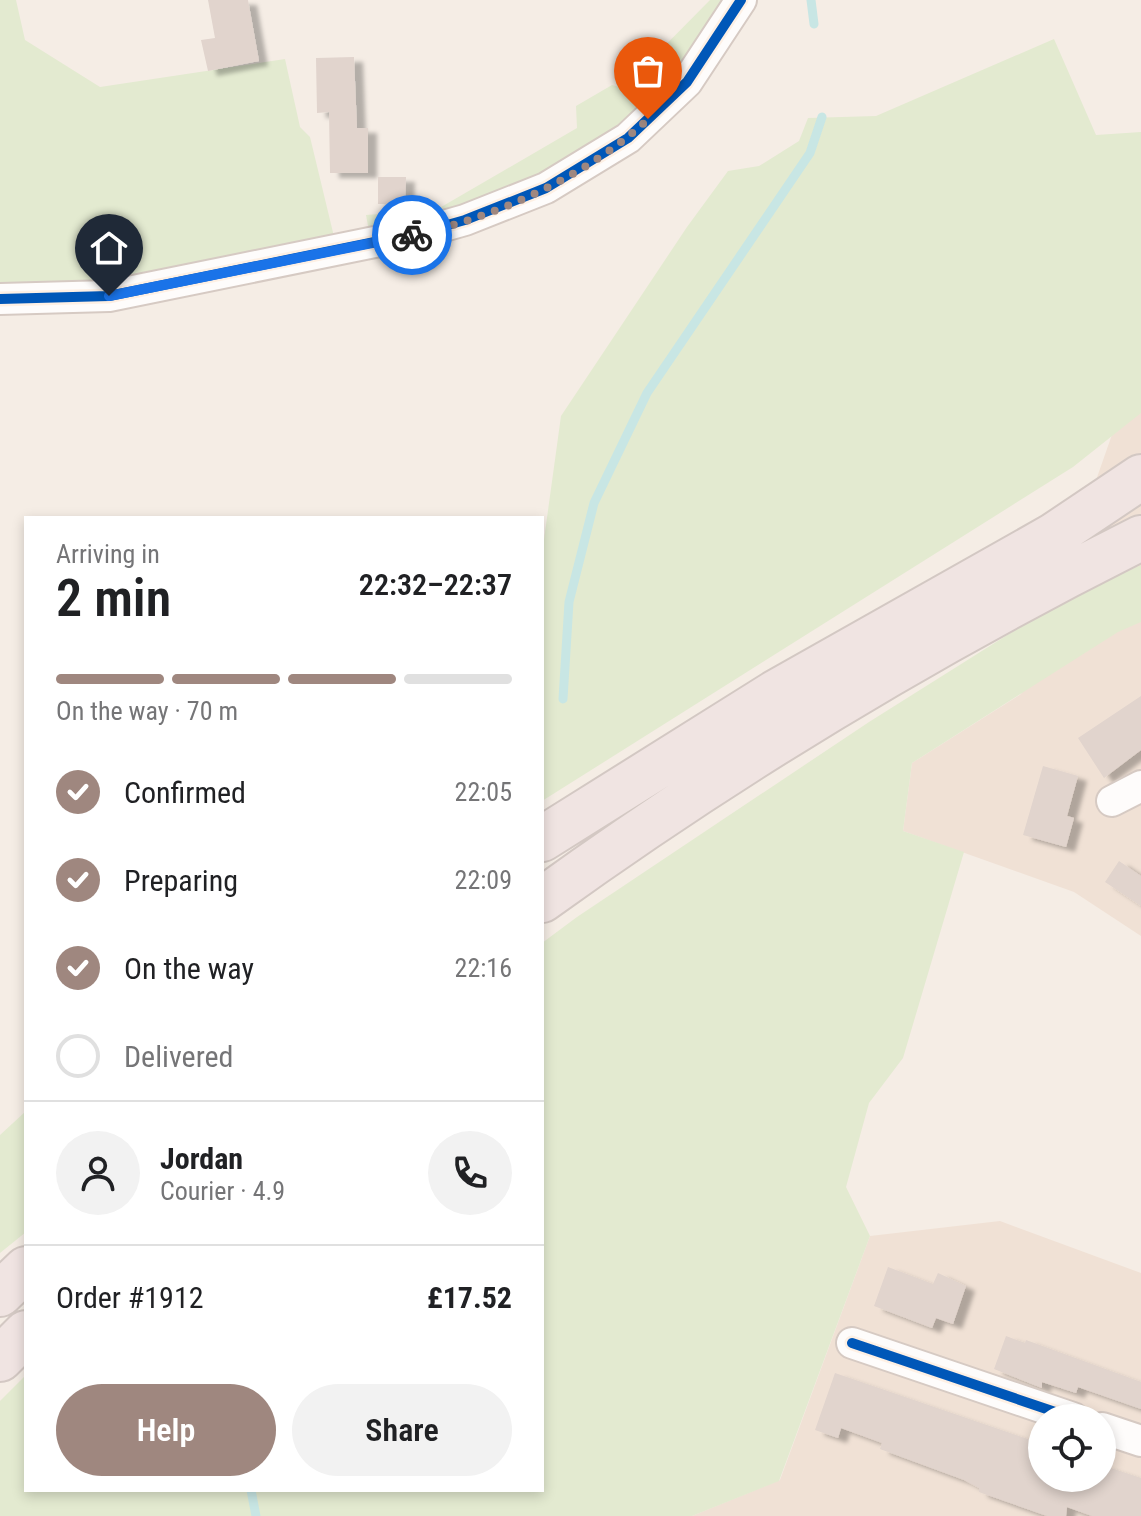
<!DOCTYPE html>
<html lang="en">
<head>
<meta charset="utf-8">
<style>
  body { margin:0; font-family:"Roboto Condensed",sans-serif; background:#f2f2f2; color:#202124; height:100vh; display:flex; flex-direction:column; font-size:30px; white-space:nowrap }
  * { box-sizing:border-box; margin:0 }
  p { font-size:26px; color:#757577 }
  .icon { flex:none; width:44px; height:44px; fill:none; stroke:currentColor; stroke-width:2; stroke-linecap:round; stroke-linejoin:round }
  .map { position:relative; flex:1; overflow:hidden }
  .details { position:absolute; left:24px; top:516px; width:520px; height:976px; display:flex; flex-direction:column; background:#fff; border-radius:0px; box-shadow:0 4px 12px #0003 }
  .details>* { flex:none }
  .buttons { position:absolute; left:1028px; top:1404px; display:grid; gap:16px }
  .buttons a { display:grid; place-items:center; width:88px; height:88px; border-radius:50%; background:#fff; box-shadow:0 4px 12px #0003; font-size:40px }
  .pin { position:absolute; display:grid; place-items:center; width:68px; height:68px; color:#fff; margin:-82px -34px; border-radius:50% 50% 50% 0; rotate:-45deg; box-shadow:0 0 8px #0007 }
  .pin .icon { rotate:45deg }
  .courier { position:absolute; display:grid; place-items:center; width:80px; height:80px; margin:-40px; border:6px solid #1a73e8; border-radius:50%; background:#fff; color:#222; box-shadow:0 2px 10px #0007 }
  .head em { font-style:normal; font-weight:600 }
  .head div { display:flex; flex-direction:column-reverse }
  .head { display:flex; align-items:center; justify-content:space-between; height:136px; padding:0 32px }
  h1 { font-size:52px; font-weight:600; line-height:60px }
  .bar { display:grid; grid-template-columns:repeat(4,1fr); gap:12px 8px; align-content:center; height:96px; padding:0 32px }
  .bar i { height:10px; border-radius:6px; background:#e0e0e0 }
  .bar .active { background:#9f877f }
  .bar p { grid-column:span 4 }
  .line { display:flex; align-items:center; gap:20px; padding:0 32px; border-top:2px solid #e0e0e0 }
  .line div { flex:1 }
  .round { display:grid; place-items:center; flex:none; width:84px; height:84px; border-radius:42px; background:#f2f2f2 }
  ol { padding:0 32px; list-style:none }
  li { display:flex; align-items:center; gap:24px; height:88px }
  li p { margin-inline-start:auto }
  li .icon { padding:8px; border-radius:50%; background:#9f877f; color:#fff; stroke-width:4 }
  li:last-child { color:#757577 }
  li i { width:44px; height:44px; border:4px solid #e0e0e0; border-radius:50% }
  .primary-button { display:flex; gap:16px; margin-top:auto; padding:16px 32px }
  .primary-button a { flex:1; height:92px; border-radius:48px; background:#9f877f; color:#fff; font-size:32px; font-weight:600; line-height:92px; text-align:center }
  .primary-button a+a { background:#f2f2f2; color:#202124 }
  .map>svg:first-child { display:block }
  .residential { fill:#f0e1d5; fill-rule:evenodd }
  .green { fill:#e3ead0 }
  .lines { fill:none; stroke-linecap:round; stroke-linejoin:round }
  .stream { stroke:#c8e6e4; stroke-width:9 }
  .building { fill:#e1d4cd; filter:url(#shadow) }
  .street-casing { stroke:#d6cac3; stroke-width:34 }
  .highway-casing { stroke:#d3c8c3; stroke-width:48 }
  .street { stroke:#fefcfb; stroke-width:30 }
  .highway { stroke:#f0e4e2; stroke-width:44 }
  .cycleway-casing { stroke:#fef0e4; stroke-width:15 }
  .cycleway { stroke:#0057b8; stroke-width:10 }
  .done { stroke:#9f877f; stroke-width:8; stroke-dasharray:0 14.4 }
  .route { stroke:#1a73e8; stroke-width:10 }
</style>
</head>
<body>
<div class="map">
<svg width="1141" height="1516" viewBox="0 0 1141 1516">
  <defs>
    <filter id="shadow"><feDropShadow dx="9" dy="5" stdDeviation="2" flood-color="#0004"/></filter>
  </defs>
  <rect width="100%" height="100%" fill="#f5ede5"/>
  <path class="residential" d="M 1141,352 L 1141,936 L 1074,892 L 903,831 L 912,763 L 1021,694 Z
    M 1000,1221 L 1141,1273 L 1141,1516 L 692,1516 L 780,1480 L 870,1236 ZM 1042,1418 L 1102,1418 L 1102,1478 L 1042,1478 Z"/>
  <path class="green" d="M 0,0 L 16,0 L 25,40 L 100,87 L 285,59 L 300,127 L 310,137 L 337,249 L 0,299 Z
    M 710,0 L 741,0 L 597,160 L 371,242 L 366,215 L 436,210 L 577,128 L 576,106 L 612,85 L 623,88 Z
    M 1054,39 L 1096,135 L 1141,132 L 1141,413 L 1073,467 L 542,801 L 542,554 L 561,416 L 687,227 L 728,171 L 759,166 L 799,141 L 808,118 L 876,116 Z
    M 1141,565 L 1141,622 L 1118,632 L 912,763 L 903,831 L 964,852 L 903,1058 L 869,1103 L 846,1187 L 870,1236 L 779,1481 L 692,1516 L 0,1516 L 0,1401 L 26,1375 L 26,1490 L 542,1490 L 542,943 L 577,917 L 869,722 L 1050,608 Z
    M 26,1111 L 26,1232 L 0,1253 L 0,1135 Z"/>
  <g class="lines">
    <path class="stream" d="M 811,0 L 814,24
      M 563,699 L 569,602 L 594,503 L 647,393 L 810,153 L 822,117
      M 251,1490 L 256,1516"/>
  </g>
  <path class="building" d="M 208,0 L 248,0 L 259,61 L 208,71 L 201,40 L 215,38 Z
    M 354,57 L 357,128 L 368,128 L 368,173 L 330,173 L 329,112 L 317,113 L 316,58 Z
    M 378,177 L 406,177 L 405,204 L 378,204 Z
    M 1141,696 L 1141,750 L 1104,778 L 1078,738 Z
    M 1043,766 L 1078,776 L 1067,816 L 1074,818 L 1066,847 L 1023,835 Z
    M 1119,861 L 1141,876 L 1141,906 L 1105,882 Z
    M 888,1267 L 933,1284 L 938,1273 L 966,1286 L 953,1324 L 936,1318 L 932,1328 L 874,1306 Z
    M 1006,1336 L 1025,1343 L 1026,1340 L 1141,1382 L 1141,1409 L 1078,1387 L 1076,1393 L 1042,1382 L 1042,1388 L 994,1369 Z
    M 835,1373 L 1042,1444 L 1042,1478 L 1102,1478 L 1102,1465 L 1141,1478 L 1141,1516 L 1092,1516 L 1067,1507 L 1066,1516 L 1047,1516 L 979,1492 L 979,1488 L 964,1480 L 880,1449 L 882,1443 L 841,1428 L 838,1438 L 815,1430 Z"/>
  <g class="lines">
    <defs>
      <path id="street" d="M 0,299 L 109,296 L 419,233 L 465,220 L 546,188 L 628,138 L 687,82 L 741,0
        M 1112,801 L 1141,786
        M 852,1343 L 1073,1418
        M 1102,1428 L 1141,1441"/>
      <path id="highway" d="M 542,839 L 775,693 L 1053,536 L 1141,477
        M 542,900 C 729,765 935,641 1141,538
        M 0,1294 L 26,1269
        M 0,1359 L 26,1333"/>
    </defs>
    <use href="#street" class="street-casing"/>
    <use href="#highway" class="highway-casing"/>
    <use href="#street" class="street"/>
    <use href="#highway" class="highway"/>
    <defs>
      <path id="cycleway" d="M 0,299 L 109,296 L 419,233 L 465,220 L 546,188 L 628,138 L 687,82 L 741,0
        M 852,1343 L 1073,1418"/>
    </defs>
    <use href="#cycleway" class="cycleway-casing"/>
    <use href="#cycleway" class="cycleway"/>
  </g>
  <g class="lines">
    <path class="done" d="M 412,235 C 490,220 590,175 648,119"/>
    <path class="route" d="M 109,296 L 412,235"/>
  </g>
</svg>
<div class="buttons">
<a><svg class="icon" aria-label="locate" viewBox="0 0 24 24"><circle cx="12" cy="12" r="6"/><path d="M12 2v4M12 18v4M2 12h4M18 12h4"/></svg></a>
</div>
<div class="pin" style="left:648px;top:119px;background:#ea580c"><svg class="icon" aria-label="bag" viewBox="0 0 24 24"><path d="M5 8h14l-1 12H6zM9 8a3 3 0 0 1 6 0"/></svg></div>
<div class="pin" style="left:109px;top:296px;background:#1f2937"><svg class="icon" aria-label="home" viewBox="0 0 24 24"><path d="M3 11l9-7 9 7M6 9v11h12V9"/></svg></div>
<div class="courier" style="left:412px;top:235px"><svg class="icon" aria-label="bike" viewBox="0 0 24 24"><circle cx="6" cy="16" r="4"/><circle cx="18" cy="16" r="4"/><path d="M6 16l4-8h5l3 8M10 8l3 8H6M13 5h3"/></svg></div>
<section class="details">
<div class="head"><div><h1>2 min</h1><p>Arriving in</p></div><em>22:32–22:37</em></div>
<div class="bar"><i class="active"></i><i class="active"></i><i class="active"></i><i></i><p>On the way · 70 m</p></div>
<ol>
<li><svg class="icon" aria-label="check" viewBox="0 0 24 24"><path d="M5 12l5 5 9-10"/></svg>Confirmed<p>22:05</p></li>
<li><svg class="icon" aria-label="check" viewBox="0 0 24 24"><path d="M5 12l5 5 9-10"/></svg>Preparing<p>22:09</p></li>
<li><svg class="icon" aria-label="check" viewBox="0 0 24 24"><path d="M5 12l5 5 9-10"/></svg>On the way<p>22:16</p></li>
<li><i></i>Delivered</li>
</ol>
<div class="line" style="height:144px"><a class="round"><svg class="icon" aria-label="person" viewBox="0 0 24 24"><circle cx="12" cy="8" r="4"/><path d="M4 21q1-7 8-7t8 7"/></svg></a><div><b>Jordan</b><p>Courier · 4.9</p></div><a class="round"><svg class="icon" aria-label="phone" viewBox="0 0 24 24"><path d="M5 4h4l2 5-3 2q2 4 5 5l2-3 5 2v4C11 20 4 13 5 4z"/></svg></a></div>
<div class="line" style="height:104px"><div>Order #1912</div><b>£17.52</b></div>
<div class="primary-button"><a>Help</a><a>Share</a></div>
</section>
</div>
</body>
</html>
